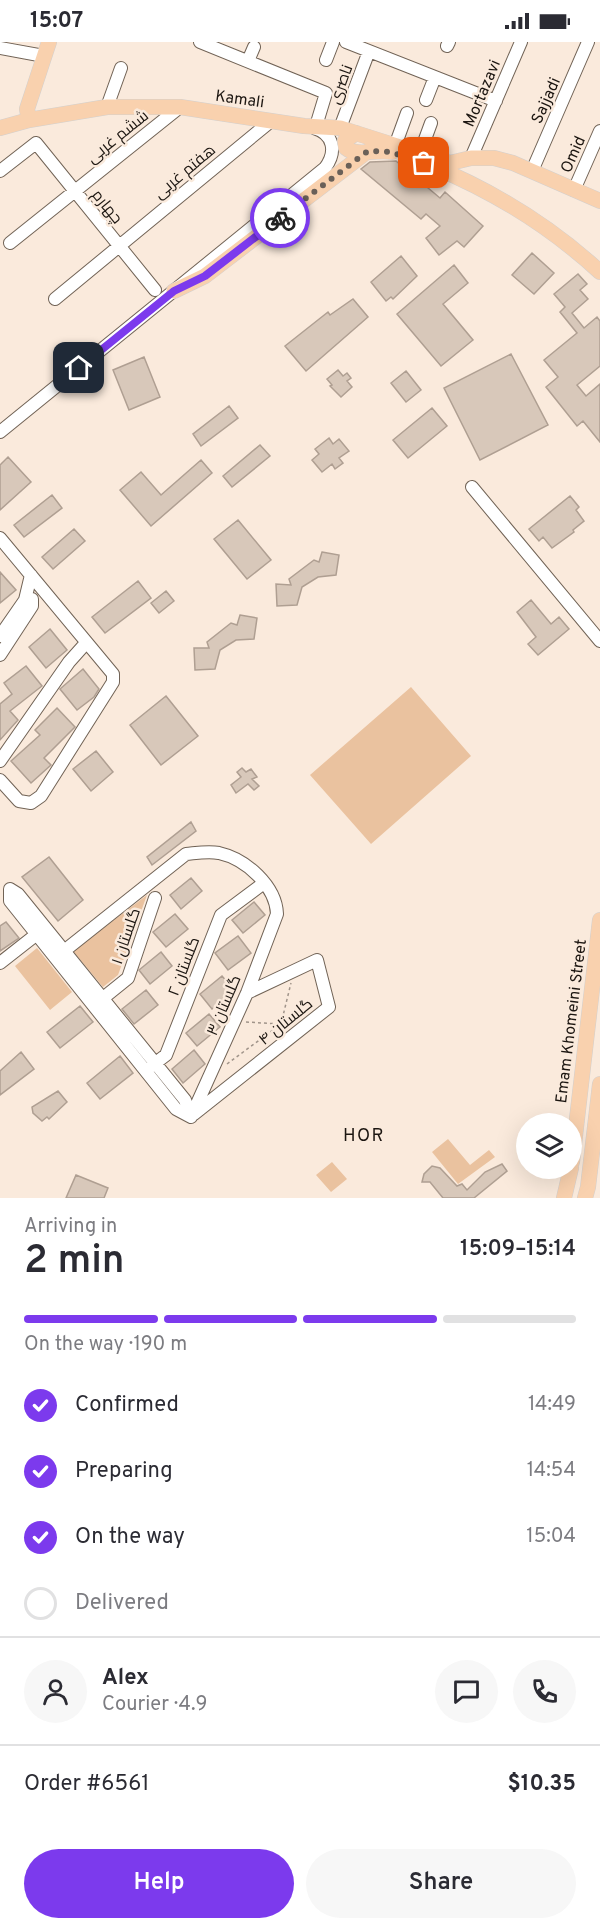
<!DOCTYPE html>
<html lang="en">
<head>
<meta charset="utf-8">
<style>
  body { margin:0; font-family:Overpass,Cairo,sans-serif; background:#f7f7f7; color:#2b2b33; height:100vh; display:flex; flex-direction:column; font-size:22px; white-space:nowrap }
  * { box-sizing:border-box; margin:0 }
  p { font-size:20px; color:#7c7c81 }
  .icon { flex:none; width:33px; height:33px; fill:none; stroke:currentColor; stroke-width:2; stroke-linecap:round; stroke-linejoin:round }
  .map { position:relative; height:1156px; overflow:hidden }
  .drawer { display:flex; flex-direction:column; background:#fff; flex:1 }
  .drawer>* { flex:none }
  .controls { position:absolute; left:516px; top:1071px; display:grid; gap:12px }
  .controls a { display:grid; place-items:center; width:66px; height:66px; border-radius:50%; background:#fff; box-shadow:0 6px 24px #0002; font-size:30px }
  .pin { position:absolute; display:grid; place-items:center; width:51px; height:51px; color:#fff; margin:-26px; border-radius:12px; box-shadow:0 3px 9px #0006 }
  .courier { position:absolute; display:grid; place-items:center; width:60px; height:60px; margin:-30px; border:4px solid #7c3aed; border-radius:50%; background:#fff; color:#222; box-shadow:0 2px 8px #0007 }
  .summary em { font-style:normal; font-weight:600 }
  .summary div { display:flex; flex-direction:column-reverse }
  .summary { display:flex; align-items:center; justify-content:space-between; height:102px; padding:0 24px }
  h1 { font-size:39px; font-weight:600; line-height:45px }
  .bar { display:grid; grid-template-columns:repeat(4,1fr); gap:9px 6px; align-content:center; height:72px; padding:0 24px }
  .bar i { height:8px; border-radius:4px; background:#e1e1e2 }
  .bar .current { background:#7c3aed }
  .bar p { grid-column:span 4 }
  .line { display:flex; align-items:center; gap:15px; padding:0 24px; border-top:2px solid #e1e1e2 }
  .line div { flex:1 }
  .round { display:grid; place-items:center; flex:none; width:63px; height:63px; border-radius:32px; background:#f7f7f7 }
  ol { padding:0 24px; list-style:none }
  li { display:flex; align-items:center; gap:18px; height:66px }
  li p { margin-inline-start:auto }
  li .icon { padding:6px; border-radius:50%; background:#7c3aed; color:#fff; stroke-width:4 }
  li:last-child { color:#7c7c81 }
  li i { width:33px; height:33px; border:3px solid #e1e1e2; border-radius:50% }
  .primary-button { display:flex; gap:12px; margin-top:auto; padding:12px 24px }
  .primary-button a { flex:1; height:69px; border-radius:36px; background:#7c3aed; color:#fff; font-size:24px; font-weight:600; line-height:69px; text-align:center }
  .primary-button a+a { background:#f7f7f7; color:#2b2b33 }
  .status { display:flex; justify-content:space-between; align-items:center; height:42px; padding:0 30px; background:#fff; direction:ltr }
  .status svg { height:16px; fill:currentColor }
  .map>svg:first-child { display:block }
  .green { fill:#eac29f }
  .building { fill:#d8c8ba; stroke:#af9f92; stroke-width:1.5 }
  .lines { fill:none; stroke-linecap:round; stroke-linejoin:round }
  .minor-casing { stroke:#716356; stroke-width:14 }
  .major-casing { stroke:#d2d0cf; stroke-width:16 }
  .path { stroke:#a0948a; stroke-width:1.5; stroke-dasharray:3 3; stroke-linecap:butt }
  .minor { stroke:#fff; stroke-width:12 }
  .major { stroke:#f9d1ae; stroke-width:15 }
  .done { stroke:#6a6058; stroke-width:6; stroke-dasharray:0 10.8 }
  .route { stroke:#7c3aed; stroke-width:8 }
  .labels { text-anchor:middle; stroke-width:5; stroke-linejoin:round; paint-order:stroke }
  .street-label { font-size:16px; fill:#1c1611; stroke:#faeadc }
  .neighbourhood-label { font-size:18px; letter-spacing:1.5px; fill:#1c1611; stroke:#faeadc }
</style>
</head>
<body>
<div class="status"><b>15:07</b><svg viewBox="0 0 49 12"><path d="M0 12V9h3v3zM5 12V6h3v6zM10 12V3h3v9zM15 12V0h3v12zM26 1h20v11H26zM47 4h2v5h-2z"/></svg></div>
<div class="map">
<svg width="600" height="1156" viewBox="0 0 600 1156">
  <rect width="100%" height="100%" fill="#faeadc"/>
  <path class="green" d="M 411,645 L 471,714 L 371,802 L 310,733 Z
    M 147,853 L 118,933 L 103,945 L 73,909 Z
    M 37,906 L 72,950 L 50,968 L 15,924 Z
    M 448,1097 L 470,1123 L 489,1108 L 495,1115 L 458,1142 L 432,1110 Z
    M 332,1120 L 347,1137 L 331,1150 L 316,1133 Z"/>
  <path class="building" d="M 396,119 L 440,156 L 445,150 L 483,184 L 464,205 L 457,199 L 439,213 L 426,196 L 440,184 L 426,172 L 421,177 L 361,127 L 370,120 Z
    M 532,211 L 554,231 L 534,252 L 512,233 Z
    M 401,214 L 417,234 L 393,257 L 391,255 L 386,259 L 371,240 Z
    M 454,223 L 468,241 L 443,262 L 473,298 L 441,324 L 397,272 Z
    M 578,232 L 587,242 L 580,248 L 588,257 L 572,271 L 584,286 L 597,275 L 600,279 L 600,324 L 577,343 L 586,354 L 600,342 L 600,400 L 583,379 L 577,384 L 546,345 L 558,335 L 544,318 L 577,291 L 560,270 L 565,265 L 554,252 Z
    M 353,257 L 368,275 L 306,329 L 285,304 L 328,270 L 330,273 Z
    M 511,312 L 548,383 L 480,418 L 444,346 Z
    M 144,315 L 160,355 L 129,368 L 113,328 Z
    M 338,328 L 343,334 L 347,331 L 351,336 L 347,339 L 352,345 L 341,355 L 330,344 L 332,343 L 327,337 Z
    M 406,329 L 421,348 L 406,360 L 391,341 Z
    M 229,364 L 238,376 L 201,404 L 193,392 Z
    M 432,366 L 447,384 L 408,416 L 393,398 Z
    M 329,396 L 333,402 L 339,397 L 349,409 L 339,416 L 343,421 L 335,427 L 332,422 L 322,430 L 312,418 L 319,412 L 315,407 Z
    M 260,403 L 270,414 L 232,445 L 223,434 Z
    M 8,415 L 31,440 L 0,468 L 0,423 Z
    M 201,418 L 212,431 L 151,484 L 120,448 L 141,430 L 161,453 Z
    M 52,453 L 62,466 L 24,495 L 14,483 Z
    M 570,454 L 579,465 L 576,468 L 584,479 L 573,488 L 574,490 L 552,506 L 543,495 L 539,499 L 529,487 Z
    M 238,478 L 271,518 L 247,537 L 214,497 Z
    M 74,487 L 85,499 L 53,527 L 42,515 Z
    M 322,510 L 339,513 L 336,533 L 318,535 L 302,545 L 297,563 L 277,564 L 276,542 L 291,543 L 289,537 L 314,518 L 319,520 Z
    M 0,530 L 16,548 L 0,561 Z
    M 138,539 L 151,556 L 105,591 L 92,575 Z
    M 166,549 L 174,559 L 159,571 L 151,561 Z
    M 531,558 L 551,582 L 559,575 L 569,587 L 538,613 L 528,602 L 536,595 L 517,570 Z
    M 240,573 L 257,576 L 254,597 L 236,598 L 220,608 L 215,627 L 195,628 L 194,606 L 209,606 L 207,600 L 231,581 L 237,583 Z
    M 50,587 L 67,608 L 46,626 L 29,605 Z
    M 26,624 L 42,644 L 10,669 L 18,678 L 0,698 L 0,662 L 12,652 L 4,641 Z
    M 83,627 L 99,647 L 94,655 L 77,668 L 60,647 Z
    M 166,654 L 198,694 L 161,723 L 130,683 Z
    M 57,666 L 75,685 L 44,716 L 51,723 L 31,741 L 11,719 L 40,693 L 35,688 Z
    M 96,709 L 113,730 L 91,749 L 73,727 Z
    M 242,726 L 246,730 L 251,727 L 257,735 L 252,737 L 259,744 L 254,748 L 248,742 L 236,751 L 231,743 L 241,735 L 237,730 Z
    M 191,780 L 196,789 L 152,823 L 147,815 Z
    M 49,815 L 83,858 L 58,879 L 22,835 Z
    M 191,836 L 202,849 L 181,867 L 170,853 Z
    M 254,860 L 265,873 L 243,891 L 232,878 Z
    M 175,872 L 188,887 L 166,905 L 153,890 Z
    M 6,880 L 19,896 L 0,909 L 0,884 Z
    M 238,894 L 251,911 L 228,928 L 215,911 Z
    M 161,910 L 172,924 L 150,942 L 139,928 Z
    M 222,934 L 234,948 L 212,967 L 200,952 Z
    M 146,948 L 158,963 L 134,982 L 122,967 Z
    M 80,964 L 93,980 L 60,1006 L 47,990 Z
    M 209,972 L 220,985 L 197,1004 L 186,991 Z
    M 194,1008 L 205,1022 L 183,1041 L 172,1027 Z
    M 21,1010 L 34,1027 L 0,1053 L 0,1029 Z
    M 120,1014 L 133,1031 L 100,1057 L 87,1041 Z
    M 58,1049 L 67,1060 L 49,1077 L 47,1075 L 42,1079 L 33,1071 L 32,1065 Z
    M 502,1122 L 507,1129 L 474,1156 L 443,1156 L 430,1140 L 422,1140 L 424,1132 L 432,1124 L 440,1126 L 457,1144 L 462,1142 L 467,1148 L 485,1130 Z
    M 76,1133 L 108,1146 L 104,1156 L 66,1156 Z"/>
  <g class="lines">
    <defs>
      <path id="minor" d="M 200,0 L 326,51 L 316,84
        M 346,0 L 496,59
        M 447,4 L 449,0
        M 0,6 L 44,14
        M 326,18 L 333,0
        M 248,19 L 254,5
        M 426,58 L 435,35
        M 107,65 L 121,26
        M 340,86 L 369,9
        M 395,104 L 407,71
        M 420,111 L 431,81
        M 471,116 L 521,0
        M 0,129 L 36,101 L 155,248
        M 532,129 L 588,0
        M 574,148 L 600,89
        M 10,201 L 180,65
        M 55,257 L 271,79
        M 0,390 L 325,126 C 337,110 334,92 314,86
        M 472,445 L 600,599
        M 0,496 L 113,632 L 113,640 L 41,754 L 31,761 L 19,759 L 0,738
        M 0,594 L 25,558 L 31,533
        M 0,613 L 32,564 L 32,557 L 25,558
        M 0,719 L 69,620 L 86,601
        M 10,847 L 18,852 L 185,1058 L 191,1075 L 176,1067 L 10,859 Z
        M 59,913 L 186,812 C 197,811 208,809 219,811 C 246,817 276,844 277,872 L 247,951 L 191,1075
        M 0,921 L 37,892
        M 97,961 L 128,936 L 155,856
        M 149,1026 L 166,1013 L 221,873 L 264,841
        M 194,1072 L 329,965 L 317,918 L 247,951"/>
      <path id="major" d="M 29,78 L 27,67 L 49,0
        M 0,86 L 29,78 L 107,65 L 180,65 L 304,84 L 340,86 L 450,121 L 471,116 L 494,116 L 513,121 L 600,159
        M 356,91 L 345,99 L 346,106 C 357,115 376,107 392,110
        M 432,124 C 495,150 550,184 600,230
        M 174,249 L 205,234 L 368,109
        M 572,1120 L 600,878
        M 564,1156 L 571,1126
        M 585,1156 L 588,1145 L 600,1042"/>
    </defs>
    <use href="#minor" class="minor-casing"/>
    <use href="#major" class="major-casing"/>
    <path class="path" d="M 246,980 L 280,982
      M 227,1022 L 281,982 L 291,941"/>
    <use href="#minor" class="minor"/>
    <use href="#major" class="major"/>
  </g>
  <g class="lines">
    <path class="done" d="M 280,176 L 368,109 L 391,110 L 424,121"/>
    <path class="route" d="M 79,326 L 174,249 L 205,234 L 280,176"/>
  </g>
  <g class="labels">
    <g class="street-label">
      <text transform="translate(340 42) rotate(-70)" y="6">ناصری</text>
      <text transform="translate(481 51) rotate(-67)" y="6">Mortazavi</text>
      <text transform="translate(240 56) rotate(8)" y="6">Kamali</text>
      <text transform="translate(545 58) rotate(-66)" y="6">Sajjadi</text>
      <text transform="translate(117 94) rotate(-39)" y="6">ششم غربی</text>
      <text transform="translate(572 112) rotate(-66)" y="6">Omid</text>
      <text transform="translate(184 129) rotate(-40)" y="6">هفتم غربی</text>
      <text transform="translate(108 164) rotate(51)" y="6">چهارم</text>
      <text transform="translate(125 894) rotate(-71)" y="6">گلستان ۱</text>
      <text transform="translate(183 924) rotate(-69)" y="6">گلستان ۲</text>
      <text transform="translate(223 963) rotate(-67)" y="6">گلستان ۳</text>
      <text transform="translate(285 979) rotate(-39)" y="6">گلستان ۴</text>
      <text transform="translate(570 979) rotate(-83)" y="6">Emam Khomeini Street</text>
    </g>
    <g class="neighbourhood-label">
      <text x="364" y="1099">HOR</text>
    </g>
  </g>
</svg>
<div class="controls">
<a><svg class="icon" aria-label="layers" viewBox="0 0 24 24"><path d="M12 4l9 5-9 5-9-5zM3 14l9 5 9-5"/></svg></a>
</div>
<div class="pin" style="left:424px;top:121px;background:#ea580c"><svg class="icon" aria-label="bag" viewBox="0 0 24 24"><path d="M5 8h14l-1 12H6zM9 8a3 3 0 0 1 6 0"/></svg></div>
<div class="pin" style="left:79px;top:326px;background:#1f2937"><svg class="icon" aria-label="home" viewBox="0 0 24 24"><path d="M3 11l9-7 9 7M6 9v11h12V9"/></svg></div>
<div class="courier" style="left:280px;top:176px"><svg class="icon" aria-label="bike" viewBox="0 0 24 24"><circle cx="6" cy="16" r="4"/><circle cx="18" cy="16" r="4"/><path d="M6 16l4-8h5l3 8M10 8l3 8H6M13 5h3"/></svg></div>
</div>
<section class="drawer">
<div class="summary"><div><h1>2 min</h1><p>Arriving in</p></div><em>15:09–15:14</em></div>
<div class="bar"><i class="current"></i><i class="current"></i><i class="current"></i><i></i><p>On the way · 190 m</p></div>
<ol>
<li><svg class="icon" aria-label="check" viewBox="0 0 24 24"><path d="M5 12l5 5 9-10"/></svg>Confirmed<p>14:49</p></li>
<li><svg class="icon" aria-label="check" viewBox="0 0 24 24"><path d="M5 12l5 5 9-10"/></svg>Preparing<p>14:54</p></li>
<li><svg class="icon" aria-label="check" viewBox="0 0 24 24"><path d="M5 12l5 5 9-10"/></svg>On the way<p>15:04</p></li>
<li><i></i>Delivered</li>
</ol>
<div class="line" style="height:108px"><a class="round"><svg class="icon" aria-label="person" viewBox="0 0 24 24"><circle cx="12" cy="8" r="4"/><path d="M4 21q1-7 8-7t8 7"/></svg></a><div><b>Alex</b><p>Courier · 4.9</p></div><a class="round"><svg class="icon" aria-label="chat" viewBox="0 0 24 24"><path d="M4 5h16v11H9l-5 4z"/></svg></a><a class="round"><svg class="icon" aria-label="phone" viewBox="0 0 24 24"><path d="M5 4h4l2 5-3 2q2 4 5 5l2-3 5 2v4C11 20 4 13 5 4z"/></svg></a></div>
<div class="line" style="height:78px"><div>Order #6561</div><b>$10.35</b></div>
<div class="primary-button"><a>Help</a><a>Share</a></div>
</section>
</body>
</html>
